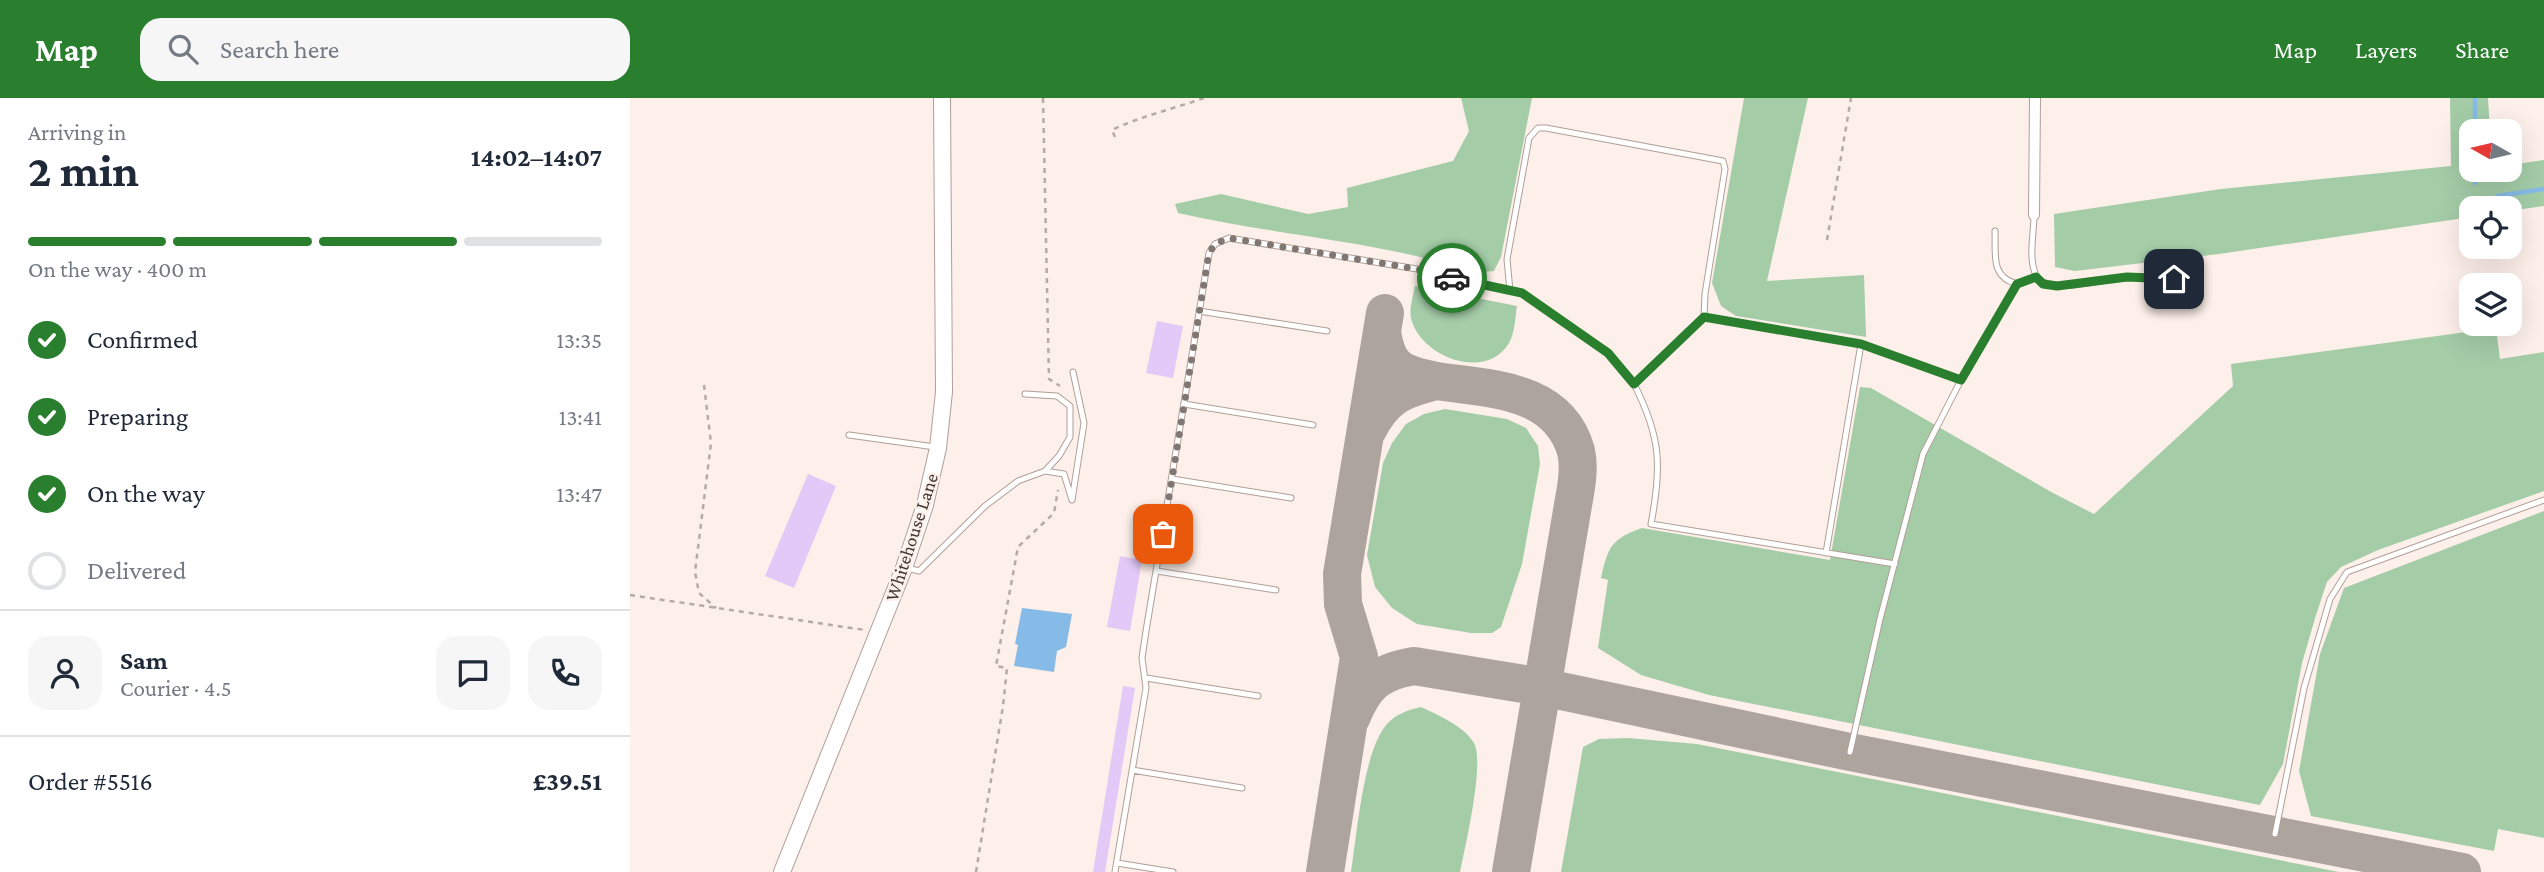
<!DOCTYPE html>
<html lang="en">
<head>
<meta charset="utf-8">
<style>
  body { margin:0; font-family:"Crimson Pro",serif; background:#f6f6f7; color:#1f2937; height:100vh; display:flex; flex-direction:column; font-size:26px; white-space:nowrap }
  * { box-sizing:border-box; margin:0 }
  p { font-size:23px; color:#747a83 }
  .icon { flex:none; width:38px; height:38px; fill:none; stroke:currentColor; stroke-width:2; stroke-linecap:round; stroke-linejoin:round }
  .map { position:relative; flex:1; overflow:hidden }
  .details { display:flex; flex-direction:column; background:#fff; width:630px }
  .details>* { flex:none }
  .needle { width:46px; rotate:278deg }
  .fabs { position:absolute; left:1829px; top:21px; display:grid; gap:14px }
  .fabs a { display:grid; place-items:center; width:63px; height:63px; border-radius:14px; background:#fff; box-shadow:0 7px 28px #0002; font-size:35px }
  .pin { position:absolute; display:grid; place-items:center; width:60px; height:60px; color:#fff; margin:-30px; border-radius:14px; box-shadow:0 4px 10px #0006 }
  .courier { position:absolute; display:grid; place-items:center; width:70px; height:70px; margin:-35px; border:5px solid #297f2d; border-radius:50%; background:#fff; color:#222; box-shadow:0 2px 9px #0007 }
  .summary em { font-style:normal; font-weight:700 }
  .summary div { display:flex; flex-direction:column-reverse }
  .summary { display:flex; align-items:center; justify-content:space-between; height:119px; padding:0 28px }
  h1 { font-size:46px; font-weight:700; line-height:52px }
  .bar { display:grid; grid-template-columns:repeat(4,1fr); gap:10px 7px; align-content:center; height:84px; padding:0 28px }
  .bar i { height:9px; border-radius:5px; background:#e0e1e3 }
  .bar .active { background:#297f2d }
  .bar p { grid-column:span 4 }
  .line { display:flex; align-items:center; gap:18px; padding:0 28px; border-top:2px solid #e0e1e3 }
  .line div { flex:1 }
  .round { display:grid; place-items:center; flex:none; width:74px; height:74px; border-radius:21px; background:#f6f6f7 }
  ol { padding:0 28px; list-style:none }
  li { display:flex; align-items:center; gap:21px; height:77px }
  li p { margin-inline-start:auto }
  li .icon { padding:7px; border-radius:50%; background:#297f2d; color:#fff; stroke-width:4 }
  li:last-child { color:#747a83 }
  li i { width:38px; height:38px; border:4px solid #e0e1e3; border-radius:50% }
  header { display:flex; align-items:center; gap:42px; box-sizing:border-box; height:98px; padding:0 35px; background:#297f2d; color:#fff }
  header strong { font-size:33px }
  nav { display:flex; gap:38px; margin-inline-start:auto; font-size:24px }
  .search { width:490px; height:63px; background:#f6f6f7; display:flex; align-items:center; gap:18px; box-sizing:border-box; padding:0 24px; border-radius:21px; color:#747a83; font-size:26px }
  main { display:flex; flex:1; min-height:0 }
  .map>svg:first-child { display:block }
  .green { fill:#a4cca7 }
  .water { fill:#86bbe7 }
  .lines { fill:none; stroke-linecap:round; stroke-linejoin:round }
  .stream { stroke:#86bbe7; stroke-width:4.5 }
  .taxiway { stroke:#aea49e; stroke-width:38 }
  .building { fill:#e2c9f7 }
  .lane-casing { stroke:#b09f98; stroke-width:7 }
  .street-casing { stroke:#b09f98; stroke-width:12 }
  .secondary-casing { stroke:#b09f98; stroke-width:18 }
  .path { stroke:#b5aaa5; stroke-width:2.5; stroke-dasharray:5 5; stroke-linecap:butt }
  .lane { stroke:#fff; stroke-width:5 }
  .street { stroke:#fff; stroke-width:10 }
  .secondary { stroke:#fff; stroke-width:16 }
  .done { stroke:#807773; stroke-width:7; stroke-dasharray:0 12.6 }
  .route { stroke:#297f2d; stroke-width:9 }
  .labels { text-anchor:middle; stroke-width:5; stroke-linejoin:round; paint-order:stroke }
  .street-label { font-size:19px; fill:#3d3633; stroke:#fdefe9 }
</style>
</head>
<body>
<header>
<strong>Map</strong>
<div class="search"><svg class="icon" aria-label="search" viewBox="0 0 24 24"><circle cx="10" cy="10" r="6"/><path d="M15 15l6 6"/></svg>Search here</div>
<nav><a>Map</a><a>Layers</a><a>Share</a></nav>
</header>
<main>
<section class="details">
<div class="summary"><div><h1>2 min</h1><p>Arriving in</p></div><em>14:02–14:07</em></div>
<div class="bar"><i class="active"></i><i class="active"></i><i class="active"></i><i></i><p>On the way · 400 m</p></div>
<ol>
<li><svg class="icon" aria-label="check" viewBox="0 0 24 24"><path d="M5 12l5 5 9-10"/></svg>Confirmed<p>13:35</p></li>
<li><svg class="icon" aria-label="check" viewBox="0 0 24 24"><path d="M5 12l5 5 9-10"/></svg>Preparing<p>13:41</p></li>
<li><svg class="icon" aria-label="check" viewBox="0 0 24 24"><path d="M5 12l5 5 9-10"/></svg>On the way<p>13:47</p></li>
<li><i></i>Delivered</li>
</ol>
<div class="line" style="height:126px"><a class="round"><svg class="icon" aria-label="person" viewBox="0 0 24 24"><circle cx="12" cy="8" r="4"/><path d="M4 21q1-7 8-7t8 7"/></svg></a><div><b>Sam</b><p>Courier · 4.5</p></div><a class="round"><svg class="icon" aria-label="chat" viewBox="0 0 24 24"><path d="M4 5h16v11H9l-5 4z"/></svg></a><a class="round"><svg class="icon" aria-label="phone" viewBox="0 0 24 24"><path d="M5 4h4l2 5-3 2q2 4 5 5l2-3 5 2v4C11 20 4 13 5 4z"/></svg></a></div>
<div class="line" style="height:91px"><div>Order #5516</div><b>£39.51</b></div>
</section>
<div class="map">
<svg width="1914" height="774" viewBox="0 0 1914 774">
  <rect width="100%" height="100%" fill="#fdefe9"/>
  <path class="green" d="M 831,0 L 902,0 L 871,159 L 864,173 C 837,177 812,164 786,158 C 708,140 627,133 548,115 L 545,106 L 591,96 L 678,116 L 718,109 L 717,90 L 823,63 L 839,33 Z
    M 1114,0 L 1178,0 L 1137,183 L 1234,177 L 1236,239 L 1106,218 L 1091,208 L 1082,185 Z
    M 1820,0 L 1858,0 L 1860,33 L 1841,33 L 1841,72 L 1880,72 L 1880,67 L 1914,62 L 1914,108 L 1880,113 L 1880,110 L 1841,110 L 1841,119 L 1589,156 L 1445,173 L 1425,169 L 1424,116 L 1591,91 L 1821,68 Z
    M 785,188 L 887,208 C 885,219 885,235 879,245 C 856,284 790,259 781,220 C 779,211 783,197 785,188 Z
    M 1866,230 L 1870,261 L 1914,254 L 1914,393 L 1748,452 L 1711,469 L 1697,484 L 1686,517 L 1672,565 L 1653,666 L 1630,707 L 1079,597 L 1011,577 L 968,550 L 978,482 L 971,480 C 978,449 981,441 1012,430 L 1200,462 L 1230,289 L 1241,290 L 1423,395 L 1464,416 L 1603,288 L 1601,266 Z
    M 815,311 L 877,321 L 896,330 L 908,348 L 910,366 L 892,466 L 871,529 L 862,535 L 841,535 L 787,526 L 762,510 L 745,489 L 737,457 L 753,365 L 762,345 L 776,326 L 794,316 Z
    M 1914,413 L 1914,740 L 1868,731 L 1864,753 L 1681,718 L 1669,673 L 1690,556 L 1714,490 Z
    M 791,609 C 808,617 834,628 844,645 C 855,665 835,749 830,774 L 721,774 C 727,737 733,653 757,626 C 766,616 778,612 791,609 Z
    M 998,640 L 1067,646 L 1709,774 L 931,774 L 953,649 L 969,641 Z"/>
  <path class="water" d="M 392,510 L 442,516 L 436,549 L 427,553 L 424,574 L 384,568 L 388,547 L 385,546 Z"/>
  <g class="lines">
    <path class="stream" d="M 1845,0 L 1845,33
      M 1845,72 L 1845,85
      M 1867,98 L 1914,91"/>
    <path class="taxiway" d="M 806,283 C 859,291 928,290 946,353 C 950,370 946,391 943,407 L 881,774
      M 737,333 C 754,299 770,292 806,283 C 771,276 757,271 752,233
      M 721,620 C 735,586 748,574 784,568 L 912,589 L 1220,654 L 1832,774
      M 695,774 L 729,559 L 713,506 L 712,476 L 755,215"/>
  </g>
  <path class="building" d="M 527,223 L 553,228 L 543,280 L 516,275 Z
    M 178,376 L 206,388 L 164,490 L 135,478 Z
    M 490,458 L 512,462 L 500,533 L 477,529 Z
    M 493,588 L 505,590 L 475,774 L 463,774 Z"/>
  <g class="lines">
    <defs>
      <path id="lane" d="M 1404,117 C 1404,135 1398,161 1406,177 C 1416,198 1475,181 1495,179 C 1511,178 1528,180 1544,181
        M 1365,133 C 1366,156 1360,179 1387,186
        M 880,193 L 877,161 L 899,40 L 908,30 L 916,30 L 1093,63 L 1095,71 L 1075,196 L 1074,219
        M 569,213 L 697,233
        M 1004,286 C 1031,339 1032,368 1021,426 L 1265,466
        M 554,306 L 683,327
        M 219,337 L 305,349
        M 415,373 L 434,376 L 442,402
        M 542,381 L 661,400
        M 442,402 L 454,325 L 443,274
        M 1196,455 L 1231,246
        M 277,470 L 289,473 L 355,408 L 388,383 L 415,373 L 429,358 L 440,339 L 440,308 L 427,298 L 395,296
        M 527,473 L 646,492
        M 516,580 L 628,598
        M 1220,654 L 1250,521 L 1293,356 L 1331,282 L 1387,186 L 1406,179
        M 502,672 L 612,690
        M 1645,736 L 1674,590 L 1700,501 L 1717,474 L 1914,402
        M 487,765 L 543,774
        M 485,774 L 516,590 L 512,560 L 516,533 L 579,155 L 585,146 L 599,140 L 787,171 L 892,195 L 978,255 L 1004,286 L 1074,219 L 1231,246 L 1331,282"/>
      <path id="street" d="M 1404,117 L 1405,0"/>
      <path id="secondary" d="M 152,774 L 274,470 L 295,407 L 308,350 L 314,294 L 312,0"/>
    </defs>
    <use href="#lane" class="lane-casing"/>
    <use href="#street" class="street-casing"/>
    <use href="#secondary" class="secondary-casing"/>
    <path class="path" d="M 413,0 L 419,281 L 430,288
      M 485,39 L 482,32 C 511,18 543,11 574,0
      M 1197,142 L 1221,0
      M 74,287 L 81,345 L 65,474 L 69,495 L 86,510
      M 0,497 L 235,532
      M 346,774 L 373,608 L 377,570 L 366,568 L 388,449 L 424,415 L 428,392"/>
    <use href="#lane" class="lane"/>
    <use href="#street" class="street"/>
    <use href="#secondary" class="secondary"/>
  </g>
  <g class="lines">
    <path class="done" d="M 533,436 L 579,155 L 585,146 L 599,140 L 787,171 L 822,180"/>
    <path class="route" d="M 822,180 L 892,195 L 978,255 L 1004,286 L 1074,219 L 1231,246 L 1331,282 L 1387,186 L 1406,179 L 1413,186 L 1427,188 L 1497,179 L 1544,181"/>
  </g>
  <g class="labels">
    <g class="street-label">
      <text transform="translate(281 439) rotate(-72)" y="7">Whitehouse Lane</text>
    </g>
  </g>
</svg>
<div class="fabs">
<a><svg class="needle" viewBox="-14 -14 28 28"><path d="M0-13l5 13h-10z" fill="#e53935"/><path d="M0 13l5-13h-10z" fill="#747a83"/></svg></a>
<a><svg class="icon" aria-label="locate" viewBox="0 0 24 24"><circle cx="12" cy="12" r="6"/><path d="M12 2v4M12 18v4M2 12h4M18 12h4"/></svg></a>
<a><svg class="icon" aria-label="layers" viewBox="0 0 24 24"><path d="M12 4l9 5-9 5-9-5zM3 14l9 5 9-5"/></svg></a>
</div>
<div class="pin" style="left:533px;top:436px;background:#ea580c"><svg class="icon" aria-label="bag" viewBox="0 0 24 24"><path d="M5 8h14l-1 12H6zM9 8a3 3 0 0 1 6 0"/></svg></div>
<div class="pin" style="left:1544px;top:181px;background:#1f2937"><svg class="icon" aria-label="home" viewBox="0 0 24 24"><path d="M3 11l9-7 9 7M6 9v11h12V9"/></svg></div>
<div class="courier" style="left:822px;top:180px"><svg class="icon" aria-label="car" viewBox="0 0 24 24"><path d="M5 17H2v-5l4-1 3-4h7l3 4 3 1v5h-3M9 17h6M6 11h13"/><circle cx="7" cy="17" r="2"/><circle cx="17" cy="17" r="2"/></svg></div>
</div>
</main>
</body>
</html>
